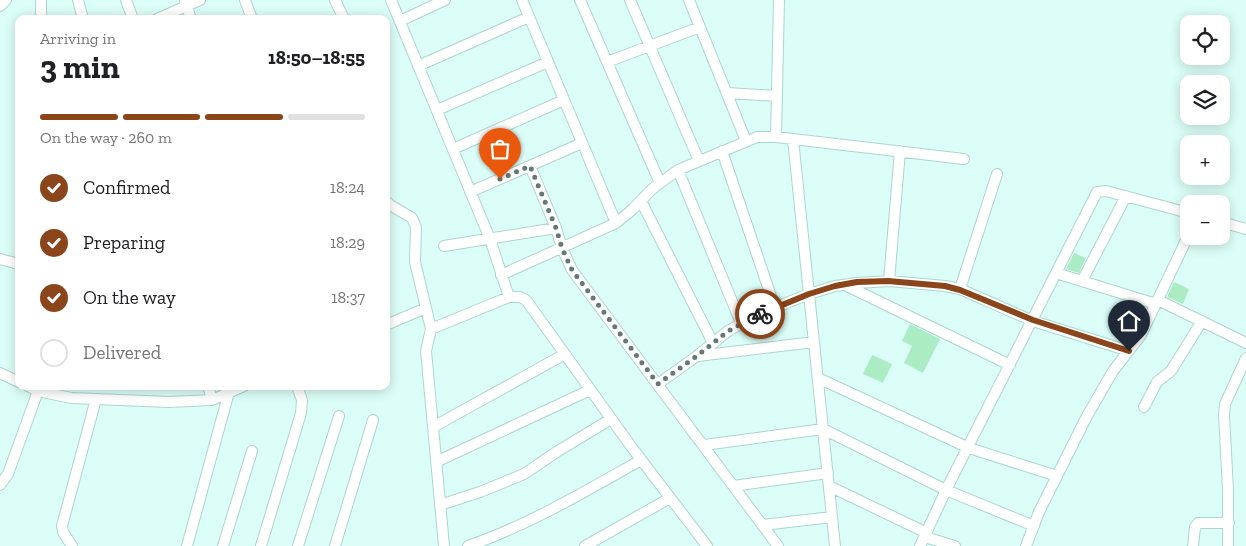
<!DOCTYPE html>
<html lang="en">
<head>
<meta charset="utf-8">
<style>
  body { margin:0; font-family:"Zilla Slab",serif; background:#f6f6f6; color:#202124; height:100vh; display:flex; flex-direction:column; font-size:19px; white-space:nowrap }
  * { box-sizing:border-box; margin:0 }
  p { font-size:16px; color:#757577 }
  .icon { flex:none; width:28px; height:28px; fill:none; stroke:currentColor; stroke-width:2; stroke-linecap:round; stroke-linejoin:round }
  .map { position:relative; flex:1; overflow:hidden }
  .details { position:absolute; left:15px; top:15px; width:375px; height:375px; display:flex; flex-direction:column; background:#fff; border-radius:10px; box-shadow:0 2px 12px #0003 }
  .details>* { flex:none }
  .tools { position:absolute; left:1180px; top:15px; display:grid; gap:10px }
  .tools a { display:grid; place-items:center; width:50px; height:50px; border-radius:10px; background:#fff; box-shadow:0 2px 12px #0003; font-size:25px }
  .pin { position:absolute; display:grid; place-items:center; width:42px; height:42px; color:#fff; margin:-51px -21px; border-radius:50% 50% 50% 0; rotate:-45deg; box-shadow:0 0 5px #0007 }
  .pin .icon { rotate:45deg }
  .courier { position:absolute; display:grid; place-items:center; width:50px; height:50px; margin:-25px; border:4px solid #8a451b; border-radius:50%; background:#fff; color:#222; box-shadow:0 1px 6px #0007 }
  .head em { font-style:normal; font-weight:800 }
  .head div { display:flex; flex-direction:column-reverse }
  .head { display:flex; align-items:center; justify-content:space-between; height:85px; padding:0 25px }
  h1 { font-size:32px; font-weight:800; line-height:38px }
  .bar { display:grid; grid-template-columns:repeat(4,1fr); gap:8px 5px; align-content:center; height:60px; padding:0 25px }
  .bar i { height:6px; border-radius:4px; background:#e0e0e0 }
  .bar .active { background:#8a451b }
  .bar p { grid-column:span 4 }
  ol { padding:0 25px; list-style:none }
  li { display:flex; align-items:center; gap:15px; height:55px }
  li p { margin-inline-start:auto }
  li .icon { padding:5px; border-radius:50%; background:#8a451b; color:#fff; stroke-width:4 }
  li:last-child { color:#757577 }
  li i { width:28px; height:28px; border:2px solid #e0e0e0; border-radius:50% }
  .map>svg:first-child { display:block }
  .building { fill:#acecc4 }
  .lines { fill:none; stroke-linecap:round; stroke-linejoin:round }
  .street-casing { stroke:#acd5ce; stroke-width:12 }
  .street { stroke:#fff; stroke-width:10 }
  .done { stroke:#627975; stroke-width:5; stroke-dasharray:0 9 }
  .route { stroke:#8a451b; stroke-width:6 }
</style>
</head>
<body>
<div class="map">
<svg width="1246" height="546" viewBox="0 0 1246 546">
  <rect width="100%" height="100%" fill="#dcfef8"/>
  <path class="building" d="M 1074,253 L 1086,258 L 1079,273 L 1066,269 Z
    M 1174,282 L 1189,289 L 1183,304 L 1167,297 Z
    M 910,324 L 940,339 L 923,373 L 904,363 L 912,346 L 902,341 Z
    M 872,355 L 892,364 L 883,383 L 863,374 Z"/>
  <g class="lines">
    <defs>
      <path id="street" d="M 78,0 L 83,19
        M 126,0 L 133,19
        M 245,0 L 252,19
        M 335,0 L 344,19
        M 391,0 L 490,239 L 509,297
        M 522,0 L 616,223
        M 580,0 L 660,183 L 678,170 L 757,137 L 776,137 L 964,159
        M 630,0 L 699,161
        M 689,0 L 746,141
        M 185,1 L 191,19
        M 0,6 L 6,0
        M 41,19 L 41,0
        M 157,19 L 200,0
        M 400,21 L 445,0
        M 607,62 L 700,27
        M 418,66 L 529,17
        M 727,93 L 777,96
        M 437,110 L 548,62
        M 776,137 L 779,0
        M 793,139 L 835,546
        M 453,149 L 564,100
        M 722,151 L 775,308
        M 530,166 L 556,228 L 562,248 L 572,270 L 778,546
        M 678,170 L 741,323
        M 470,192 L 582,143
        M 386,201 L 390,205 L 412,218 L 416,227 L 415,262 L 431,329 L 426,351 L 444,546
        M 641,201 L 713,343
        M 1221,222 L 1246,229
        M 444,246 L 556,228
        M 0,259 L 19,264
        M 1056,273 L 1156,304
        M 501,275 L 616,223 L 633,209 L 650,191 L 660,183
        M 889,281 L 900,151
        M 1082,281 L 1126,196
        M 845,285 L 1010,365
        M 960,289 L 997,174
        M 1158,300 L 1246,343
        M 386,325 L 426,308
        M 431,329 L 509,297 L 520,297 L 526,300 L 633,449 L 707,546
        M 698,356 L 814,342
        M 0,373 L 19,382
        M 818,378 L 969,448 L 1057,476
        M 658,384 L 697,356 L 728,331 L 759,314 L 809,294 L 835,286 L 857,283 L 889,281 L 945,286 L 960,289 L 1033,321 L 1129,351
        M 28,386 L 38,391 L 71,398 L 169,402 L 212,400 L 244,386
        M 208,386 L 212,400
        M 1144,407 L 1157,382 L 1171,371 L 1202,321
        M 433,427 L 565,354
        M 704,445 L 823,429 L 946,490 L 1034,526
        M 436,462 L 590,390
        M 0,485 L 8,474 L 38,391
        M 733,486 L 828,473
        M 829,486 L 927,533
        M 440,505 L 480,492 L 524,474 L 558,451 L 611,419
        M 762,525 L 832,517
        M 925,537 L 955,546
        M 72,546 L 63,532 L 62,526 L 96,399
        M 187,546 L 229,392
        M 223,546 L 252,451
        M 261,546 L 301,413 L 302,400 L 297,386
        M 298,546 L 339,416
        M 335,546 L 373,420
        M 468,546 C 529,525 584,492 641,460
        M 585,546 L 670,498
        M 920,546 L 946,490 L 1097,192 L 1106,191 L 1189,213
        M 1026,546 L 1039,512 L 1087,416 L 1113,371 L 1141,335 L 1189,234
        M 1193,546 L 1195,527 L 1198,523 L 1229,523
        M 1228,546 L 1228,490 L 1224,415 L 1225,404 L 1246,358"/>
    </defs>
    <use href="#street" class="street-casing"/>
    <use href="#street" class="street"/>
  </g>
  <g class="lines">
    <path class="done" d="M 500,179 L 530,166 L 556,228 L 562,248 L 572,270 L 658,384 L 697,356 L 728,331 L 760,314"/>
    <path class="route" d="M 760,314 L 809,294 L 835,286 L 857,282 L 888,281 L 945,286 L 960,290 L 1033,320 L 1129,351"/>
  </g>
</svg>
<div class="tools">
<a><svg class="icon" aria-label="locate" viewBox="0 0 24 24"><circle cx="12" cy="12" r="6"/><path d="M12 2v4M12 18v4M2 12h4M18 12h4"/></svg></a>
<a><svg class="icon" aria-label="layers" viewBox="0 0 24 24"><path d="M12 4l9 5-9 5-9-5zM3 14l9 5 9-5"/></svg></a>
<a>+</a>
<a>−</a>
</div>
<div class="pin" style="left:500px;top:179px;background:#ea580c"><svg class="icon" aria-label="bag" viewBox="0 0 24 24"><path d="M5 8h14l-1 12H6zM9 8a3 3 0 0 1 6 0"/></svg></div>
<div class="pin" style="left:1129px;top:351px;background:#1f2937"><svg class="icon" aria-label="home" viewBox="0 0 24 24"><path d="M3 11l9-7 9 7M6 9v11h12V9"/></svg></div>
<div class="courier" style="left:760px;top:314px"><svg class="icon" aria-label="bike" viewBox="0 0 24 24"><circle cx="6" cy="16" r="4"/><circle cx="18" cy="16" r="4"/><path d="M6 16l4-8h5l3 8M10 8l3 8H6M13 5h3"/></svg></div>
<section class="details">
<div class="head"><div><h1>3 min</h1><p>Arriving in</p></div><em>18:50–18:55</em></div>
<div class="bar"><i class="active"></i><i class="active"></i><i class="active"></i><i></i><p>On the way · 260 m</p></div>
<ol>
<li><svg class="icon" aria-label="check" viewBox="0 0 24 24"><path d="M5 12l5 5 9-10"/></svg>Confirmed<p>18:24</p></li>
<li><svg class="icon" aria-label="check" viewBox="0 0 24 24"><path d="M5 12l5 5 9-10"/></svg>Preparing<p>18:29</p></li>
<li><svg class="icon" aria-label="check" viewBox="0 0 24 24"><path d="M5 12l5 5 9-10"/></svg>On the way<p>18:37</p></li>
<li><i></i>Delivered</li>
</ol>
</section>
</div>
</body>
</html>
